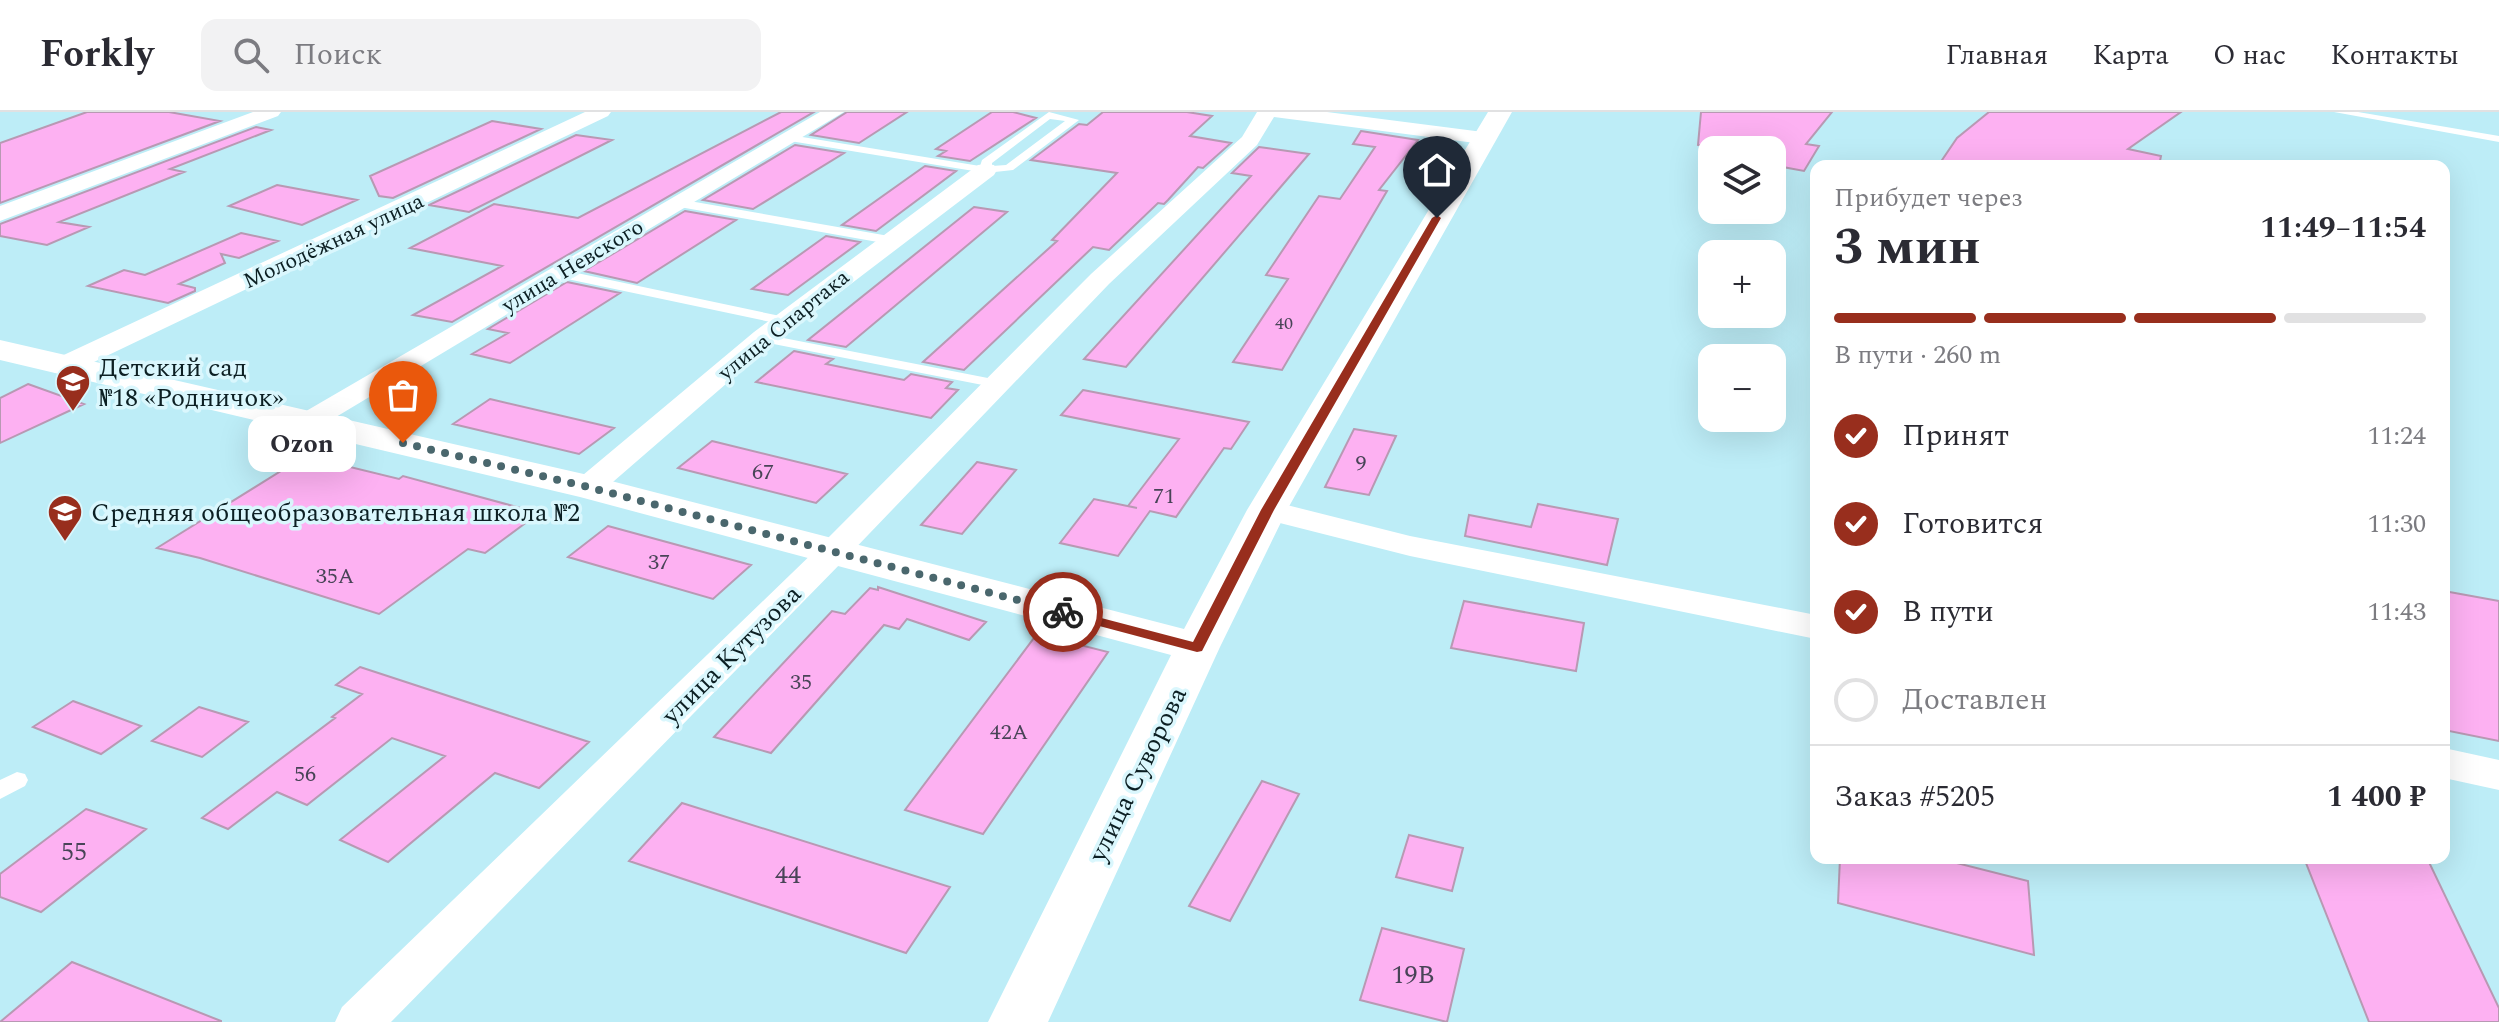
<!DOCTYPE html>
<html lang="ru">
<head>
<meta charset="utf-8">
<style>
  body { margin:0; font-family:Spectral,serif; background:#f2f2f3; color:#2b2b33; height:100vh; display:flex; flex-direction:column; font-size:30px; white-space:nowrap }
  * { box-sizing:border-box; margin:0 }
  p { font-size:26px; color:#7c7c81 }
  .icon { flex:none; width:44px; height:44px; fill:none; stroke:currentColor; stroke-width:2; stroke-linecap:round; stroke-linejoin:round }
  .map { position:relative; flex:1; overflow:hidden }
  .panel { position:absolute; left:1810px; top:48px; width:640px; height:704px; display:flex; flex-direction:column; background:#fff; border-radius:16px; box-shadow:0 8px 32px #0002 }
  .panel>* { flex:none }
  .fabs { position:absolute; left:1698px; top:24px; display:grid; gap:16px }
  .fabs a { display:grid; place-items:center; width:88px; height:88px; border-radius:16px; background:#fff; box-shadow:0 8px 32px #0002; font-size:40px }
  .pin { position:absolute; display:grid; place-items:center; width:68px; height:68px; color:#fff; margin:-82px -34px; border-radius:50% 50% 50% 0; rotate:-45deg; box-shadow:0 0 8px #0007 }
  .pin .icon { rotate:45deg }
  .courier { position:absolute; display:grid; place-items:center; width:80px; height:80px; margin:-40px; border:6px solid #982e1d; border-radius:50%; background:#fff; color:#222; box-shadow:0 2px 10px #0007 }
  .bubble { position:absolute; height:56px; border-radius:16px; background:#fff; box-shadow:0 8px 32px #0002; font-size:26px; font-weight:700; line-height:56px; text-align:center }
  .summary em { font-style:normal; font-weight:700 }
  .summary div { display:flex; flex-direction:column-reverse }
  .summary { display:flex; align-items:center; justify-content:space-between; height:136px; padding:0 24px }
  h1 { font-size:52px; font-weight:700; line-height:60px }
  .bar { display:grid; grid-template-columns:repeat(4,1fr); gap:12px 8px; align-content:center; height:96px; padding:0 24px }
  .bar i { height:10px; border-radius:6px; background:#e1e1e2 }
  .bar .current { background:#982e1d }
  .bar p { grid-column:span 4 }
  .line { display:flex; align-items:center; gap:20px; padding:0 24px; border-top:2px solid #e1e1e2 }
  .line div { flex:1 }
  ol { padding:0 24px; list-style:none }
  li { display:flex; align-items:center; gap:24px; height:88px }
  li p { margin-inline-start:auto }
  li .icon { padding:8px; border-radius:50%; background:#982e1d; color:#fff; stroke-width:4 }
  li:last-child { color:#7c7c81 }
  li i { width:44px; height:44px; border:4px solid #e1e1e2; border-radius:50% }
  header { display:flex; align-items:center; gap:48px; box-sizing:border-box; height:112px; padding:0 40px; background:#fff; border-bottom:2px solid #e1e1e2 }
  header strong { font-size:38px }
  nav { display:flex; gap:44px; margin-inline-start:auto; font-size:28px }
  .search { width:560px; height:72px; background:#f2f2f3; display:flex; align-items:center; gap:20px; box-sizing:border-box; padding:0 28px; border-radius:16px; color:#7c7c81; font-size:30px }
  .map>svg:first-child { display:block }
  .building { fill:#fdb1f2; stroke:#b899b3; stroke-width:2 }
  .lines { fill:none; stroke-linecap:round; stroke-linejoin:round }
  .service { fill:#fff; fill-rule:evenodd }
  .minor { fill:#fff; fill-rule:evenodd }
  .tertiary { fill:#fff; fill-rule:evenodd }
  .route { fill:#982e1d }
  .done { stroke:#4a676d; stroke-width:8; stroke-dasharray:0 14.4 }
  .labels { text-anchor:middle; stroke-width:7; stroke-linejoin:round; paint-order:stroke }
  .far-number-label { font-size:18px; fill:#484457 }
  .far-street-label { font-size:22px; fill:#0c1f23; stroke:#daf7fd }
  .number-label { font-size:22px; fill:#484457 }
  .poi-label { font-size:26px; fill:#0c1f23; stroke:#daf7fd; text-anchor:start }
  .street-label { font-size:26px; fill:#0c1f23; stroke:#daf7fd }
  .near-number-label { font-size:26px; fill:#484457 }
</style>
</head>
<body>
<header>
<strong>Forkly</strong>
<div class="search"><svg class="icon" aria-label="search" viewBox="0 0 24 24"><circle cx="10" cy="10" r="6"/><path d="M15 15l6 6"/></svg>Поиск</div>
<nav><a>Главная</a><a>Карта</a><a>О нас</a><a>Контакты</a></nav>
</header>
<div class="map">
<svg width="2499" height="910" viewBox="0 0 2499 910">
  <rect width="100%" height="100%" fill="#bdedf7"/>
  <path class="building" d="M 87,0 L 169,0 L 220,9 L 0,91 L 0,31 Z
    M 781,0 L 814,0 L 452,210 L 413,203 L 502,154 L 410,136 L 494,92 L 578,106 Z
    M 847,0 L 907,0 L 859,31 L 811,23 Z
    M 992,0 L 1013,0 L 1036,6 L 970,49 L 938,44 L 946,39 L 936,37 Z
    M 1103,0 L 1187,0 L 1212,4 L 1190,24 L 1231,31 L 1203,56 L 1198,55 L 1168,88 L 1164,92 L 1158,91 L 1109,138 L 1093,135 L 964,258 L 923,250 L 1057,129 L 1052,128 L 1117,61 L 1031,48 L 1079,12 L 1087,13 Z
    M 1701,0 L 1832,0 L 1806,32 L 1819,34 L 1804,59 L 1772,53 L 1772,38 L 1724,38 L 1698,33 Z
    M 1989,0 L 2181,0 L 2128,37 L 2161,44 L 2159,54 L 1938,54 L 1957,26 Z
    M 492,9 L 541,17 L 393,86 L 379,84 L 370,64 Z
    M 256,15 L 271,18 L 170,57 L 184,60 L 59,110 L 89,115 L 47,133 L 0,124 L 0,112 Z
    M 1361,19 L 1418,28 L 1379,78 L 1387,79 L 1282,258 L 1233,250 L 1288,167 L 1266,163 L 1319,84 L 1340,87 L 1375,35 L 1353,32 Z
    M 576,23 L 612,28 L 469,100 L 429,93 Z
    M 795,33 L 844,41 L 753,97 L 703,88 Z
    M 1259,35 L 1309,42 L 1126,255 L 1084,247 L 1251,64 L 1232,61 Z
    M 925,54 L 956,59 L 876,119 L 842,113 Z
    M 277,73 L 357,88 L 302,113 L 229,94 Z
    M 974,95 L 1007,100 L 846,235 L 808,228 Z
    M 685,99 L 736,108 L 637,171 L 584,159 Z
    M 241,121 L 278,129 L 239,146 L 221,142 L 225,151 L 179,172 L 195,176 L 195,179 L 168,191 L 88,174 L 124,158 L 145,163 Z
    M 826,124 L 860,130 L 788,183 L 752,177 Z
    M 567,170 L 620,181 L 510,251 L 472,242 L 508,221 L 488,217 Z
    M 794,239 L 833,247 L 826,252 L 904,268 L 911,262 L 952,270 L 946,276 L 958,278 L 931,306 L 756,270 Z
    M 28,272 L 84,292 L 0,331 L 0,286 Z
    M 1083,278 L 1249,310 L 1231,337 L 1224,336 L 1176,405 L 1150,399 L 1118,444 L 1060,431 L 1094,387 L 1137,396 L 1128,394 L 1179,327 L 1061,303 Z
    M 490,287 L 614,316 L 579,342 L 453,312 Z
    M 1354,317 L 1396,324 L 1369,383 L 1325,375 Z
    M 712,329 L 847,362 L 816,391 L 678,356 Z
    M 305,344 L 399,367 L 403,364 L 539,401 L 485,441 L 468,437 L 379,502 L 200,446 L 157,436 Z
    M 977,350 L 1016,358 L 962,422 L 921,413 Z
    M 1538,392 L 1618,407 L 1607,453 L 1465,424 L 1469,403 L 1531,415 Z
    M 608,414 L 751,453 L 713,487 L 568,445 Z
    M 878,475 L 986,510 L 969,528 L 907,507 L 899,517 L 884,513 L 771,641 L 714,625 L 832,499 L 845,502 L 870,476 L 878,478 Z
    M 2444,479 L 2499,489 L 2499,629 L 2444,618 Z
    M 1464,489 L 1584,511 L 1576,559 L 1451,536 Z
    M 1037,522 L 1108,540 L 983,722 L 905,698 Z
    M 360,555 L 589,630 L 539,676 L 495,661 L 388,750 L 340,728 L 445,644 L 392,626 L 307,693 L 277,680 L 228,717 L 202,706 L 335,606 L 332,605 L 362,582 L 336,573 Z
    M 73,589 L 141,614 L 101,642 L 33,615 Z
    M 199,595 L 248,610 L 202,645 L 152,629 Z
    M 1262,669 L 1299,682 L 1230,809 L 1189,794 Z
    M 682,691 L 950,775 L 906,841 L 629,749 Z
    M 86,697 L 146,717 L 41,800 L 0,785 L 0,762 Z
    M 1409,723 L 1463,736 L 1452,779 L 1396,765 Z
    M 1840,746 L 1937,746 L 2028,769 L 2034,843 L 1838,791 Z
    M 2304,746 L 2427,746 L 2499,896 L 2499,910 L 2369,910 Z
    M 1382,816 L 1464,837 L 1447,910 L 1360,888 Z
    M 72,850 L 221,909 L 221,910 L 0,910 Z"/>
  <g class="lines">
    <path class="service" d="M 1049,0 L 1079,8 L 1013,58 L 986,61 L 790,29 L 785,26 L 790,23 L 980,54 L 982,48 ZM 1050,7 L 1065,9 L 1006,53 L 992,54 L 992,51 Z
      M 2334,0 L 2358,0 L 2499,24 L 2499,30 Z
      M 678,87 L 889,124 L 895,128 L 889,132 L 674,94 L 672,91 Z
      M 558,157 L 785,205 L 792,209 L 785,213 L 553,164 L 551,161 Z
      M 763,222 L 998,268 L 1005,272 L 998,276 L 758,229 L 756,226 Z
      M 17,660 L 25,662 L 28,668 L 25,674 L 0,687 L 0,668 Z"/>
    <path class="minor" d="M 253,0 L 281,0 L 278,4 L 0,109 L 0,94 Z
      M 585,0 L 611,0 L 608,4 L 73,260 L 63,262 L 53,260 L 49,254 L 53,248 Z
      M 820,0 L 844,0 L 321,314 L 311,317 L 301,314 L 296,308 L 301,302 Z
      M 1257,0 L 1327,0 L 1483,20 L 1493,26 L 1483,32 L 1274,5 L 1257,33 L 1109,172 L 845,447 L 391,910 L 335,910 L 342,895 L 821,433 L 1091,162 L 1242,25 Z
      M 986,52 L 994,53 L 997,58 L 994,63 L 772,232 L 599,382 L 588,384 L 577,382 L 572,375 L 577,368 L 754,220 L 978,53 Z
      M 1267,388 L 1410,424 L 1816,503 L 1816,527 L 1410,444 L 1256,405 L 1251,398 L 1256,391 Z
      M 2444,636 L 2499,648 L 2499,678 L 2444,666 Z"/>
    <path class="tertiary" d="M 1488,0 L 1512,0 L 1287,398 L 1220,535 L 1048,910 L 988,910 L 1171,543 L 580,385 L 0,248 L 0,228 L 588,363 L 1184,517 L 1247,398 Z"/>
  </g>
  <path class="route" d="M 1437,103 L 1441,106 L 1274,398 L 1202,539 L 1197,540 L 1058,503 L 1058,497 L 1063,496 L 1193,530 L 1261,398 L 1432,106 Z"/>
  <g class="lines">
    <path class="done" d="M 403,331 L 588,375 L 1063,500"/>
  </g>
  <defs>
    <symbol id="school-pin" viewBox="-11 -11 22 30"><path d="M0 17L-7.5 6A9.5 9.5 0 1 1 7.5 6Z" fill="#982e1d" stroke="#daf7fd"/><path d="M0-5L7-2L0 1L-7-2ZM-4 1L0 2.5L4 1V4Q0 6-4 4Z" fill="#fff"/></symbol>
  </defs>
  <g fill-rule="evenodd">
    <use href="#school-pin" x="53" y="250" width="40" height="54"/>
    <use href="#school-pin" x="45" y="380" width="40" height="54"/>
  </g>
  <g class="labels">
    <g class="far-number-label">
      <text x="1284" y="217">40</text>
    </g>
    <g class="far-street-label">
      <text transform="translate(333 128) rotate(-25)" y="8">Молодёжная улица</text>
      <text transform="translate(572 153) rotate(-31)" y="8">улица Невского</text>
      <text transform="translate(783 212) rotate(-39)" y="8">улица Спартака</text>
    </g>
    <g class="number-label">
      <text x="1361" y="358">9</text>
      <text x="763" y="367">67</text>
      <text x="1164" y="391">71</text>
      <text x="659" y="457">37</text>
      <text x="335" y="471">35А</text>
      <text x="801" y="577">35</text>
      <text x="1009" y="627">42А</text>
      <text x="305" y="669">56</text>
    </g>
    <g class="poi-label">
      <text x="99" y="264">Детский сад<tspan x="99" dy="30">№18 «Родничок»</tspan></text>
      <text x="91" y="409">Средняя общеобразовательная школа №2</text>
    </g>
    <g class="street-label">
      <text transform="translate(731 542) rotate(-45)" y="9">улица Кутузова</text>
      <text transform="translate(1137 662) rotate(-64)" y="9">улица Суворова</text>
    </g>
    <g class="near-number-label">
      <text x="74" y="748">55</text>
      <text x="788" y="771">44</text>
      <text x="1413" y="871">19В</text>
    </g>
  </g>
</svg>
<div class="fabs">
<a><svg class="icon" aria-label="layers" viewBox="0 0 24 24"><path d="M12 4l9 5-9 5-9-5zM3 14l9 5 9-5"/></svg></a>
<a>+</a>
<a>−</a>
</div>
<div class="pin" style="left:403px;top:331px;background:#ea580c"><svg class="icon" aria-label="bag" viewBox="0 0 24 24"><path d="M5 8h14l-1 12H6zM9 8a3 3 0 0 1 6 0"/></svg></div>
<div class="pin" style="left:1437px;top:106px;background:#1f2937"><svg class="icon" aria-label="home" viewBox="0 0 24 24"><path d="M3 11l9-7 9 7M6 9v11h12V9"/></svg></div>
<div class="courier" style="left:1063px;top:500px"><svg class="icon" aria-label="bike" viewBox="0 0 24 24"><circle cx="6" cy="16" r="4"/><circle cx="18" cy="16" r="4"/><path d="M6 16l4-8h5l3 8M10 8l3 8H6M13 5h3"/></svg></div>
<div class="bubble" style="left:248px;top:304px;width:108px">Ozon</div>
<section class="panel">
<div class="summary"><div><h1>3 мин</h1><p>Прибудет через</p></div><em>11:49–11:54</em></div>
<div class="bar"><i class="current"></i><i class="current"></i><i class="current"></i><i></i><p>В пути · 260 m</p></div>
<ol>
<li><svg class="icon" aria-label="check" viewBox="0 0 24 24"><path d="M5 12l5 5 9-10"/></svg>Принят<p>11:24</p></li>
<li><svg class="icon" aria-label="check" viewBox="0 0 24 24"><path d="M5 12l5 5 9-10"/></svg>Готовится<p>11:30</p></li>
<li><svg class="icon" aria-label="check" viewBox="0 0 24 24"><path d="M5 12l5 5 9-10"/></svg>В пути<p>11:43</p></li>
<li><i></i>Доставлен</li>
</ol>
<div class="line" style="height:104px"><div>Заказ #5205</div><b>1 400 ₽</b></div>
</section>
</div>
</body>
</html>
